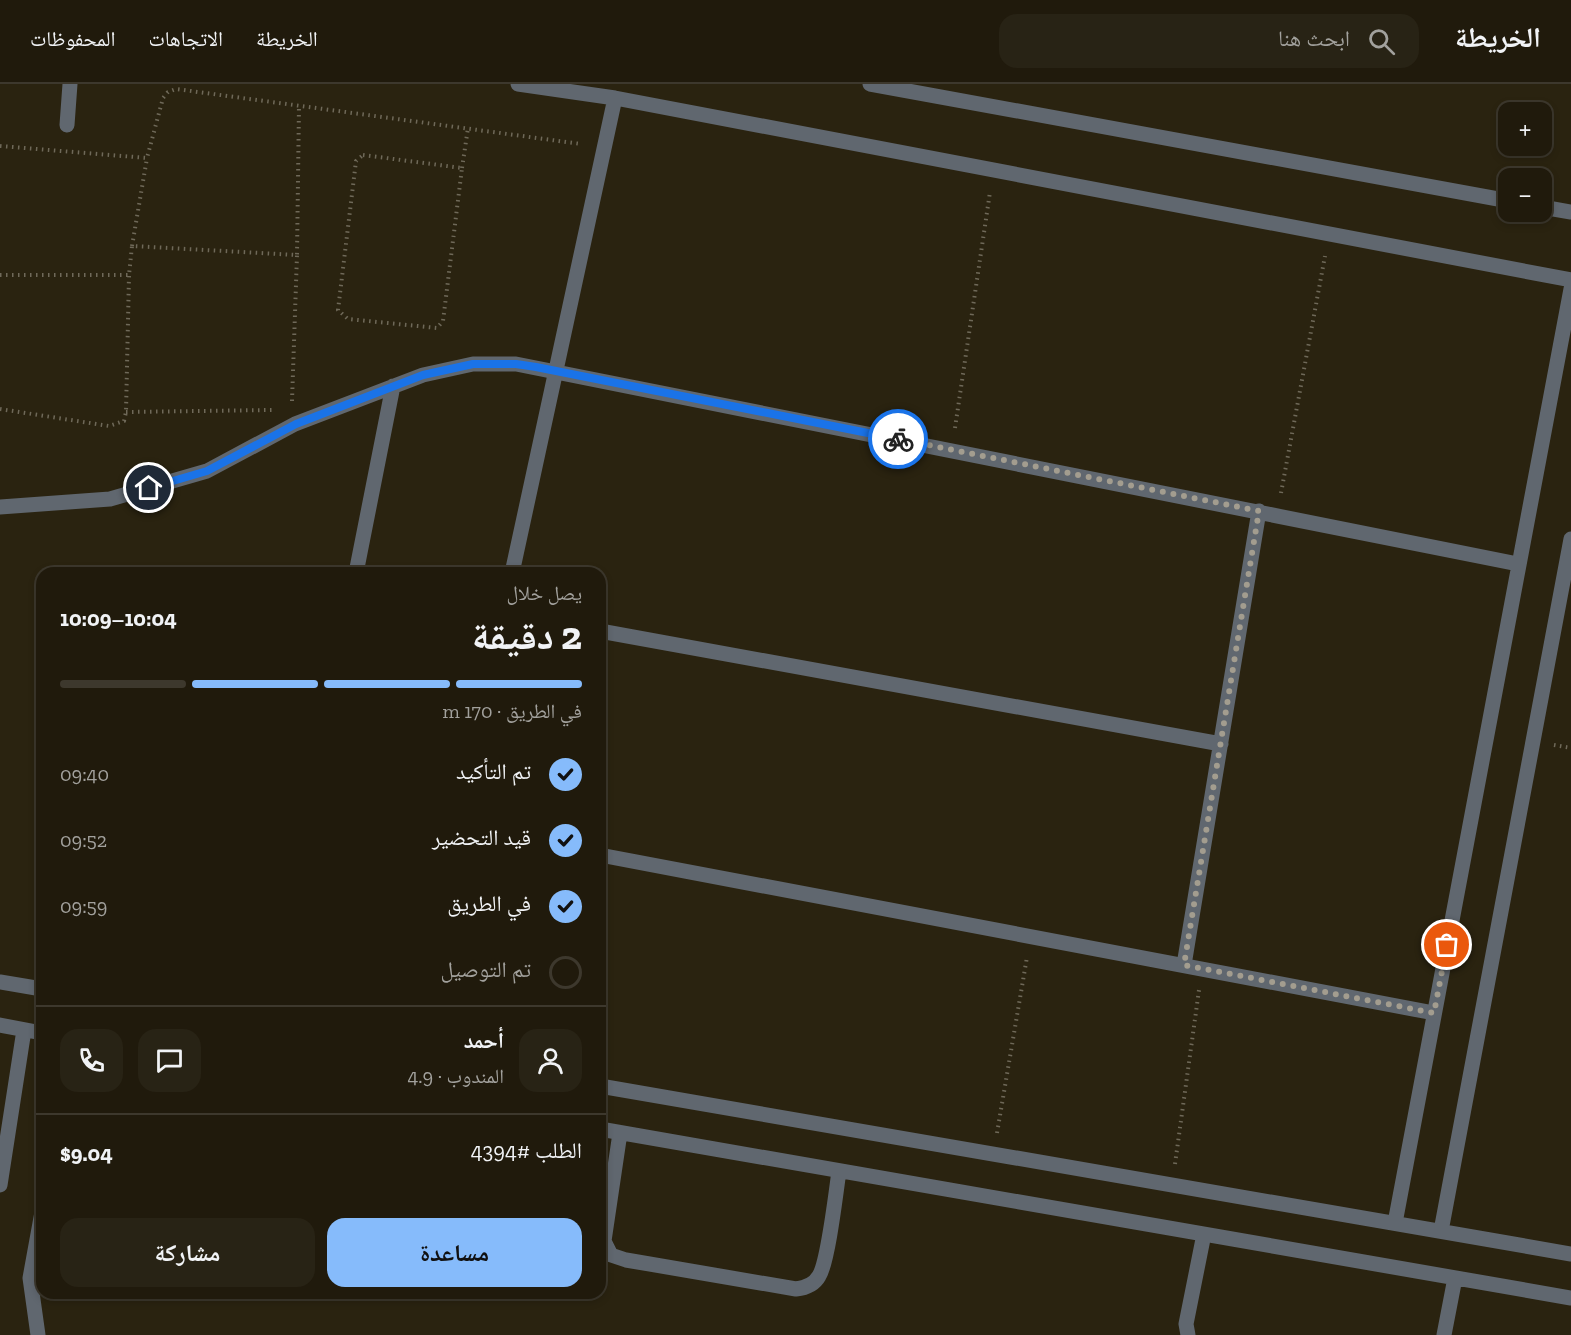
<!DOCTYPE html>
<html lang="ar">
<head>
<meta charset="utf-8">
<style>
  body { margin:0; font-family:"Zilla Slab","Noto Naskh Arabic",serif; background:#282315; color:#f1f3f6; direction:rtl; height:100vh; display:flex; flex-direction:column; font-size:22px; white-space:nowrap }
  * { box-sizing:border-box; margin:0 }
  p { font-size:20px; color:#a2a19d }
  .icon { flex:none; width:33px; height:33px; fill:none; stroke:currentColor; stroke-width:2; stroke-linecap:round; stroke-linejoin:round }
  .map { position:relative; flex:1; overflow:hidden; direction:ltr }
  .panel { position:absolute; left:36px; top:483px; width:570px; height:732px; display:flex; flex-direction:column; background:#201a0c; border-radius:18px; box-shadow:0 3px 9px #0003,0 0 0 2px #3d382d; direction:rtl }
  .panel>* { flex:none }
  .tools { position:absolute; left:1498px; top:18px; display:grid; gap:12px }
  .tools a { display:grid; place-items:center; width:54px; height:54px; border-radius:12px; background:#201a0c; box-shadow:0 3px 9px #0003,0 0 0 2px #3d382d; font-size:30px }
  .pin { position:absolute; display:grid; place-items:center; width:51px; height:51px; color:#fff; margin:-26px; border:3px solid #fff; border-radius:50%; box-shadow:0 2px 6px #0007 }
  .courier { position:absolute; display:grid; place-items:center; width:60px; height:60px; margin:-30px; border:4px solid #1a73e8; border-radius:50%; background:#fff; color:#222; box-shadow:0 2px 8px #0007 }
  .summary em { font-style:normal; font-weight:700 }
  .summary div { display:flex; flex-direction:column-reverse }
  .summary { display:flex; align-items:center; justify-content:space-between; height:102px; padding:0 24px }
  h1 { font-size:39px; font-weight:700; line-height:45px }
  .bar { display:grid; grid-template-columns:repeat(4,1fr); gap:9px 6px; align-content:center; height:72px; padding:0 24px }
  .bar i { height:8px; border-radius:4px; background:#3d382d }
  .bar .current { background:#86bbfb }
  .bar p { grid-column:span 4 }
  .line { display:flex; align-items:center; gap:15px; padding:0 24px; border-top:2px solid #3d382d }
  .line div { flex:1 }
  .round { display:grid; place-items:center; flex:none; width:63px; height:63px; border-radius:18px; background:#282315 }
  ol { padding:0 24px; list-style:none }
  li { display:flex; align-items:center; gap:18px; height:66px }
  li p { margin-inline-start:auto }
  li .icon { padding:6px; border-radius:50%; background:#86bbfb; color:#111; stroke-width:4 }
  li:last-child { color:#a2a19d }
  li i { width:33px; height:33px; border:3px solid #3d382d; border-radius:50% }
  .button { display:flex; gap:12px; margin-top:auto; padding:12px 24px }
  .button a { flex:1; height:69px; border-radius:18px; background:#86bbfb; color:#111; font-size:24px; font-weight:700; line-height:69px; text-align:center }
  .button a+a { background:#282315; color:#f1f3f6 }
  header { display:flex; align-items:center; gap:36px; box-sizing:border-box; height:84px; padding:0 30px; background:#201a0c; border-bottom:2px solid #3d382d }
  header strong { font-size:28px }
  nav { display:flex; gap:33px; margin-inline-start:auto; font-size:21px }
  .search { width:420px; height:54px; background:#282315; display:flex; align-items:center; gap:15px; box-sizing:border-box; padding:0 21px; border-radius:18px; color:#a2a19d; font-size:22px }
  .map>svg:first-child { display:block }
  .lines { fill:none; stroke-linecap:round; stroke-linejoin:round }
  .path { stroke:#6f6959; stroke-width:4; stroke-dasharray:1.5 4.5; stroke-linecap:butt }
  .minor { stroke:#60676f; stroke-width:15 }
  .done { stroke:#a39d8f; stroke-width:6; stroke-dasharray:0 10.8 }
  .route { stroke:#1a73e8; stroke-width:8 }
</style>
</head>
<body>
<header>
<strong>الخريطة</strong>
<div class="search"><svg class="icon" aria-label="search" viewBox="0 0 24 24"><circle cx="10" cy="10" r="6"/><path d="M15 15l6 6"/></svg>ابحث هنا</div>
<nav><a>الخريطة</a><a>الاتجاهات</a><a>المحفوظات</a></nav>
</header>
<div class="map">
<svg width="1571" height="1251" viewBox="0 0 1571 1251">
  <rect width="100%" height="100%" fill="#2a2310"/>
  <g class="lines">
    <path class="path" d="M 0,62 L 147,74 L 163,14 L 168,8 L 176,5 L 581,60
      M 363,71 L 462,84 L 443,237 L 437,244 L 348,235 L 338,226 L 356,77 Z
      M 462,84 L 468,44
      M 132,162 L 147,74
      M 0,191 L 129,191 L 132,162 L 297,171 L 299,21
      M 292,317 L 297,171
      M 0,325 L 109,342 L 124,337 L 126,328 L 129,191
      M 126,328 L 273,326
      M 955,344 L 990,108
      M 1281,409 L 1325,172
      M 1554,661 L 1571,664
      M 997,1049 L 1027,873
      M 1175,1080 L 1199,906"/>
    <path class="minor" d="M 518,0 L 615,14 L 1571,196
      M 870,0 L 1509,117
      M 67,41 L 70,0
      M 1542,123 L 1571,128
      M 0,423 L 110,415 L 207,387 L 295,340 L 423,291 L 473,280 L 516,280 L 1518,480
      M 356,489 L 393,302
      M 512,489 L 615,14
      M 600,547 L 1221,660
      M 600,771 L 1434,929
      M 1184,881 L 1259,427
      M 0,898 L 42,905
      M 0,941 L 42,949
      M 600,1002 L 1571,1170
      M 600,1045 L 1571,1214
      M 620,1049 L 604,1157 L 611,1171 L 626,1176 L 796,1205 C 805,1204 814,1201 819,1192 C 828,1178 836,1108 839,1087
      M 0,1101 L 24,946
      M 1395,1139 L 1571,205
      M 1441,1147 L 1571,455
      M 38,1251 L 30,1194 L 42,1128
      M 1188,1251 L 1186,1240 L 1204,1150
      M 1444,1251 L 1455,1194"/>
  </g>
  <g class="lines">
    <path class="done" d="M 898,355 L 1259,427 L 1184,881 L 1434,929 L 1447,861"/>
    <path class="route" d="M 149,404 L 207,387 L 296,340 L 423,291 L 473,280 L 516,280 L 536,283 L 898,355"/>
  </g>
</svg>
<div class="tools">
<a>+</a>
<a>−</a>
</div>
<div class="pin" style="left:1447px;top:861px;background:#ea580c"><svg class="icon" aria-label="bag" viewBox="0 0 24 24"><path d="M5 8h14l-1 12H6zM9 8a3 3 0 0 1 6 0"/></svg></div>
<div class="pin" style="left:149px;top:404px;background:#1f2937"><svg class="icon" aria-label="home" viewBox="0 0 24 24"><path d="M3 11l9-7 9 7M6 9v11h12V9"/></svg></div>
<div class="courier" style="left:898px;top:355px"><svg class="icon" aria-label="bike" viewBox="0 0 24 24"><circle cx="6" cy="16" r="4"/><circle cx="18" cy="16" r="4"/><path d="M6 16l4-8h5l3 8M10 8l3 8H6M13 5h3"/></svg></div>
<section class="panel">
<div class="summary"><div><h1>2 دقيقة</h1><p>يصل خلال</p></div><em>10:04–10:09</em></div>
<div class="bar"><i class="current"></i><i class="current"></i><i class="current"></i><i></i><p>في الطريق · 170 m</p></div>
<ol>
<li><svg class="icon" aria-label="check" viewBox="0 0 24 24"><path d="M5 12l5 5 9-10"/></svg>تم التأكيد<p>09:40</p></li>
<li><svg class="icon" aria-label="check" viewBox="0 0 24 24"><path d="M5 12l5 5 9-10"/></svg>قيد التحضير<p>09:52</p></li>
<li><svg class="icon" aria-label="check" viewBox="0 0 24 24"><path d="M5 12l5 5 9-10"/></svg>في الطريق<p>09:59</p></li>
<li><i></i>تم التوصيل</li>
</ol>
<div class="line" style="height:108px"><a class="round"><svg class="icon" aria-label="person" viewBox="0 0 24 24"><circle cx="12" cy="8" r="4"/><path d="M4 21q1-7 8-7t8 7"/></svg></a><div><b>أحمد</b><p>المندوب · 4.9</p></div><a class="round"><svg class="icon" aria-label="chat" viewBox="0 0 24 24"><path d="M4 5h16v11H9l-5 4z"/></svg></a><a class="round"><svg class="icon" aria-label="phone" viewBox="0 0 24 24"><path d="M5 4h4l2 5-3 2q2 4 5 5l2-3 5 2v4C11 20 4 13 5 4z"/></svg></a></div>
<div class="line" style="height:78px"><div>الطلب #4394</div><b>$9.04</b></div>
<div class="button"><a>مساعدة</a><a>مشاركة</a></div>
</section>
</div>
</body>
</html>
